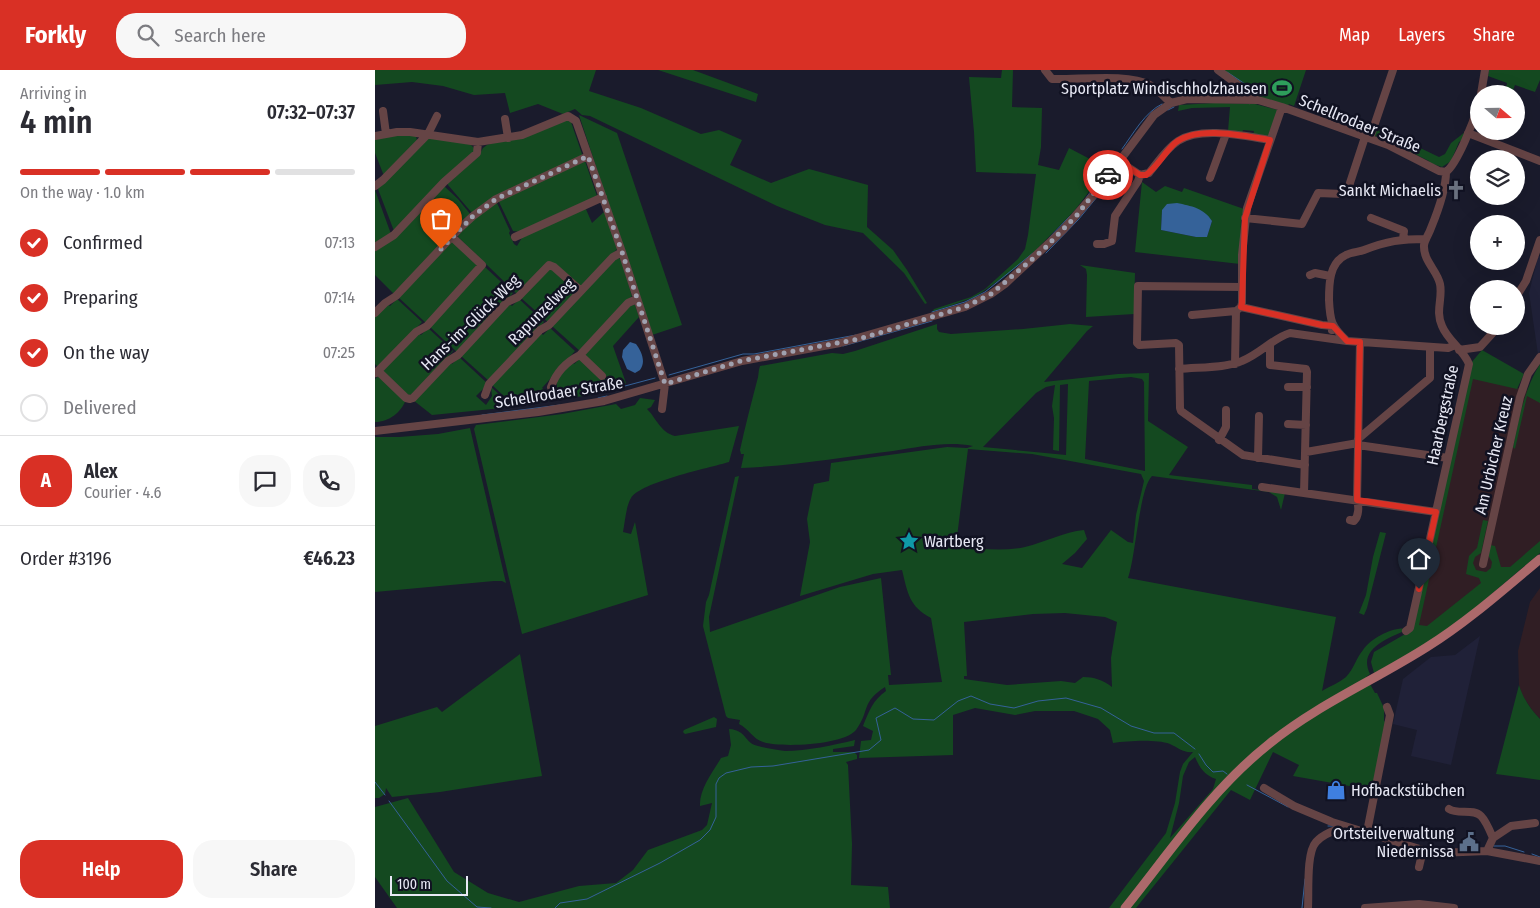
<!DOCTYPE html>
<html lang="en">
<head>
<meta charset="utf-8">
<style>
  body { margin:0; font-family:"Fira Sans Condensed",sans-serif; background:#f7f7f7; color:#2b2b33; height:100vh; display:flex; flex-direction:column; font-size:19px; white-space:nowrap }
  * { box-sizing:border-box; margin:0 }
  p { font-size:16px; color:#7c7c81 }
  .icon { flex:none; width:28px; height:28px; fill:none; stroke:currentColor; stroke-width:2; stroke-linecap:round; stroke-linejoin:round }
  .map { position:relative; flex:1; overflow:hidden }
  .sheet { display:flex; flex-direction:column; background:#fff; width:375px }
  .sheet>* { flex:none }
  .needle { width:32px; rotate:110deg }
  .buttons { position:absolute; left:1095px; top:15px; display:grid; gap:10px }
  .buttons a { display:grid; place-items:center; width:55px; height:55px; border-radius:50%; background:#fff; box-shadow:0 5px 20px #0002; font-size:25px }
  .scale { position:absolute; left:15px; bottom:12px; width:78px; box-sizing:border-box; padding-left:5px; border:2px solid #e8e9f5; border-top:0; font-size:14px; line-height:18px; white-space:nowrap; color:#e8e9f5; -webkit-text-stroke:4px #111222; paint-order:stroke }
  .pin { position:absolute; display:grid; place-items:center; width:42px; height:42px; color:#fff; margin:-51px -21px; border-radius:50% 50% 50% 0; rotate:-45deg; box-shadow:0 0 5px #0007 }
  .pin .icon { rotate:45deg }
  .courier { position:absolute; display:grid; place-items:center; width:50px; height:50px; margin:-25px; border:4px solid #d93025; border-radius:50%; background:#fff; color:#222; box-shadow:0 1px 6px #0007 }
  .summary em { font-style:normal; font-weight:600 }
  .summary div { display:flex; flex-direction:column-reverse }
  .summary { display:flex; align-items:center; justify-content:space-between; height:85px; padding:0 20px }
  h1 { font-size:32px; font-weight:600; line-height:38px }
  .bar { display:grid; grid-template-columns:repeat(4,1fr); gap:8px 5px; align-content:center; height:60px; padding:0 20px }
  .bar i { height:6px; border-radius:4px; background:#e1e1e2 }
  .bar .on { background:#d93025 }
  .bar p { grid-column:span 4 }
  .line { display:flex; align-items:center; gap:12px; padding:0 20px; border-top:1px solid #e1e1e2 }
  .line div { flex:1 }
  .round { display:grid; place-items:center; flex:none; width:52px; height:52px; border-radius:20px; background:#f7f7f7 }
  ol { padding:0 20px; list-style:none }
  li { display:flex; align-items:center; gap:15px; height:55px }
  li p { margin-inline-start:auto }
  li .icon { padding:5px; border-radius:50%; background:#d93025; color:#fff; stroke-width:4 }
  li:last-child { color:#7c7c81 }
  li i { width:28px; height:28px; border:2px solid #e1e1e2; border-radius:50% }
  .cta { display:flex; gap:10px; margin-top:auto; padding:10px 20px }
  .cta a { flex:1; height:58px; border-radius:20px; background:#d93025; color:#fff; font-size:20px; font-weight:600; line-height:58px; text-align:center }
  .cta a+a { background:#f7f7f7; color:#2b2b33 }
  header { display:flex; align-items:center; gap:30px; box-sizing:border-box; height:70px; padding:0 25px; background:#d93025; color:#fff }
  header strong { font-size:24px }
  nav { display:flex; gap:28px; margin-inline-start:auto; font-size:18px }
  .search { width:350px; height:45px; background:#f7f7f7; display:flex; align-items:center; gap:12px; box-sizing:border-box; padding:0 18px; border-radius:20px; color:#7c7c81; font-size:19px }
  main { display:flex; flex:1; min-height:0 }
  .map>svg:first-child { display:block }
  .built { fill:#202138 }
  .industrial { fill:#301e24 }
  .green { fill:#144920; fill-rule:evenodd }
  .water { fill:#356299 }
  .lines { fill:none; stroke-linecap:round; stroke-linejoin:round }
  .stream { stroke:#356299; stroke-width:1 }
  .minor { stroke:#654445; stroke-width:8 }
  .major { stroke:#ac696b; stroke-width:9 }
  .done { stroke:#a0a1af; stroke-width:5; stroke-dasharray:0 9 }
  .route { stroke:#d93025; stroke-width:6 }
  .labels { text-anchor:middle; stroke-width:5; stroke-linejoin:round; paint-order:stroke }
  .poi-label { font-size:16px; fill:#e8e9f5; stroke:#111222; text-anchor:end }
  .street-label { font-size:16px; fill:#e8e9f5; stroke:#111222 }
</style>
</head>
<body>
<header>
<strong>Forkly</strong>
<div class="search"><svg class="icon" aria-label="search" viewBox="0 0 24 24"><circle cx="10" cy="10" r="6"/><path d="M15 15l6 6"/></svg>Search here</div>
<nav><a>Map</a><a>Layers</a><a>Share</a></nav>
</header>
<main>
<section class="sheet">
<div class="summary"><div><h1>4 min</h1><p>Arriving in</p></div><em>07:32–07:37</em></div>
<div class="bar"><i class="on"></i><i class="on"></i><i class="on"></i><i></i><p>On the way · 1.0 km</p></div>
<ol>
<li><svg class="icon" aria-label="check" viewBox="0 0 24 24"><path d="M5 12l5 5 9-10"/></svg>Confirmed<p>07:13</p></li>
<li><svg class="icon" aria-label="check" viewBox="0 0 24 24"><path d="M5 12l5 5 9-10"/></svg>Preparing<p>07:14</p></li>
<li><svg class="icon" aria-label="check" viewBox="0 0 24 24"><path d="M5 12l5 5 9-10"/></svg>On the way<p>07:25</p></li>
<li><i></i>Delivered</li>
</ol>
<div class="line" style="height:90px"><b class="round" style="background:#d93025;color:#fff">A</b><div><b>Alex</b><p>Courier · 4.6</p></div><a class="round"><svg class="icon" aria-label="chat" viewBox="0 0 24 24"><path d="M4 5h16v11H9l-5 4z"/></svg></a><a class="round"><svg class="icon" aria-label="phone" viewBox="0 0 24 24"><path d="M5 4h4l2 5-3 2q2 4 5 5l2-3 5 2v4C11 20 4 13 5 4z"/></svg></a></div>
<div class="line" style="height:65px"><div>Order #3196</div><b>€46.23</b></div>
<div class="cta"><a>Help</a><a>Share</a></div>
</section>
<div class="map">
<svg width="1165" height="838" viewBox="0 0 1165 838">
  <rect width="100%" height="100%" fill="#1a1b2c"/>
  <path class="built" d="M 1165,186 L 1165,281 L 1163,284 L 1154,223 L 1163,187 Z
    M 1105,566 L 1076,695 L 1036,686 L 1042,660 L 1018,654 L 1028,609 L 1056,587 L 1080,585 Z"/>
  <path class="industrial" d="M 1097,306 L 1156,321 L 1165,326 L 1165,472 L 1118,513 L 1059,559 L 1041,557 Z
    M 1165,518 L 1165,649 L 1157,640 L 1147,625 L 1144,615 L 1143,581 L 1155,532 Z"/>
  <path class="green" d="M 0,0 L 221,0 L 214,21 L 266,38 L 326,64 L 344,60 L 367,70 L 355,95 L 396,113 L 434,99 L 493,115 L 492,157 L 518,180 L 532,200 L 552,233 L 550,234 L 529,203 L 488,163 L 450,155 L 402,136 L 215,46 L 207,45 L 200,39 L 188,44 L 163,34 L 135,43 L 130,23 L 99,25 L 68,16 L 37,12 L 0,15 Z
    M 283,0 L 318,0 L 383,24 L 381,32 Z
    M 627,0 L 638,0 L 637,37 L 667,38 L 666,77 L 663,95 L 684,100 L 694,78 L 732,98 L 700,140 L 660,181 L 633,204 L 600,227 L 557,242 L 559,239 L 596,227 L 610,219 L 643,189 L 650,179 L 653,165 L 661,104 L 601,102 L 599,62 L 594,7 L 626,8 Z
    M 848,0 L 931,0 L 919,36 L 914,34 L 912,37 L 878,26 Z
    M 1114,0 L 1165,0 L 1165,10 L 1160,22 L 1140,15 L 1138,20 L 1131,18 L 1132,13 L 1113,6 Z
    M 840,33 L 880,34 L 903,40 L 893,66 L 878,65 L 879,61 L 868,60 L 867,63 L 853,61 L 855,37 L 817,38 L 803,41 L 804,35 Z
    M 204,45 L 242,63 L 307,255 L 277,265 Z
    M 190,50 L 196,52 L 207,84 L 207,85 L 97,143 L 73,115 L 73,113 L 103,87 L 108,78 L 112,75 Z
    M 1000,57 L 1007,60 L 1006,63 L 1014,67 L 1016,64 L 1064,87 L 1070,84 L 1076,73 L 1090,62 L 1087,70 L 1084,72 L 1076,91 L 1067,97 L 1055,93 L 1054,91 L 1027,78 L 1018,76 L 1019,73 L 997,65 Z
    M 22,65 L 41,66 L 42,71 L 9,106 L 0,83 L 0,68 Z
    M 56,68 L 95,74 L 99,78 L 100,82 L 19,161 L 3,119 L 4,117 L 53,69 Z
    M 210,91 L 222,126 L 146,162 L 138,161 L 124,132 L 124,129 Z
    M 767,112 L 781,122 L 790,116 L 807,122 L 809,118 L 869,139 L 866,152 L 865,194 L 760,182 ZM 787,140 L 837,151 L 832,167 L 821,167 L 786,160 Z
    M 69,116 L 83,129 L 96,145 L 20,225 L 0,205 L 0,179 Z
    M 0,120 L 16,164 L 0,173 Z
    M 122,133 L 135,161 L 134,163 L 139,174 L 142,176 L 148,166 L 210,137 L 217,153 L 230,141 L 242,179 L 209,215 L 204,216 L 179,194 L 142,224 L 83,167 C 85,155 112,140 122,133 Z
    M 74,172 L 78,172 L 103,196 L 51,253 L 23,227 Z
    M 243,188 L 246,189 L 257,226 L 206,282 L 177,256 L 239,189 Z
    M 705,195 L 760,203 L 759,244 L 711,247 L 712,205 L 711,199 Z
    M 110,197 L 138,223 L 83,283 L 54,256 Z
    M 176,198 L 201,222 L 174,253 L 145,227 Z
    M 22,229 L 47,252 L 4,298 L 0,294 L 0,246 L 12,234 L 15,236 Z
    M 144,229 L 169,252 L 114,311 L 85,285 L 134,234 L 137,236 Z
    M 258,235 L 260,235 L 264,247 L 238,276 L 251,313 L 244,318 L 208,285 L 253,237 Z
    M 562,254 L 562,259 L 564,262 L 576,264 L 648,259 L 695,254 L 718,256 L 712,261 L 669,312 L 743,304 L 774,303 L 773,351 L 813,377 L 794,405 L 877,415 L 877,419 L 910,423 L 906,440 L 902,427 L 894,422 L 777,406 C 764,419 761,486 753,508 L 961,547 L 947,621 C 955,616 964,613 971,607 C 979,599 981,588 988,580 C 996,568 1019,556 1033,559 C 1015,568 982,578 995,604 L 991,607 L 1000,623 L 1002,623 L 1009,638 L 1009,651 L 1011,652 L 997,720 L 918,706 L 924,695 L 898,682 L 875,730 L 856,720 L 761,838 L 734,838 L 791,763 L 800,733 L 805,702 L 808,694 L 818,682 C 808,683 804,678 795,674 C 780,669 754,671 738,673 L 735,660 L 723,649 L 699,641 L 660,641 L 640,645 L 600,638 L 578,645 L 578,685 L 484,688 L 486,671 L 496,670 L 498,661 L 488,656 C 494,641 498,630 511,621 L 510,617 C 486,632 495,641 481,660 C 469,675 406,678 388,672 C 378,669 374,659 364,654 L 365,650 L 353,648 L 351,646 L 328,556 L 331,532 L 334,525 L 360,407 L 364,406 L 334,547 L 335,562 L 465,517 L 506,508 L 516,605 L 513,605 L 514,615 L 567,612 L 556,548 C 534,536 533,524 527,500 L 498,504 L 425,526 L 435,472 L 432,449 L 439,414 L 454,411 L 456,393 L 572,377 L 592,378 L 598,376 C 571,371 545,377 518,381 C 468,387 417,396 366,398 L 369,384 L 366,384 L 365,380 C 370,357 376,334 382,311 C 384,306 383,301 385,296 L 457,283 L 468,284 L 480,281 ZM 756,307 L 767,309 L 769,312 L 770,401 L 710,389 L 714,311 ZM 693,314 L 691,385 L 608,377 L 661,323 L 671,317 L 680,315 L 677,336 L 679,348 L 678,380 L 684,381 L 685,315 ZM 593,379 L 657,384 L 766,404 L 769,411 L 761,445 L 758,473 L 753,472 L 736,460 L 707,498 L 687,494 L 700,483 L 712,469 L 709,460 C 689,462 670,472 650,477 C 627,482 604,479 581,475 ZM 690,543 L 730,547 L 742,552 L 736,588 L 737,617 C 728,610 719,607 708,607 L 700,613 L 686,611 L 632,615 L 589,609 L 589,606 L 592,606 L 589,552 L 658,544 ZM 820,687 C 825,698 829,705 841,709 L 838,719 L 795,768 L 804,733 L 808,706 L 814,692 Z
    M 53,258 L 78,281 L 38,324 L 33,325 L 8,301 L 43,263 L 46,265 Z
    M 175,258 L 200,281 L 167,318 L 177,326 L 182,318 L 182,310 L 196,292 L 199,294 L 206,288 L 242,319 L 215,325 L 140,336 L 117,315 L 165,262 L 168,265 Z
    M 1107,280 L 1149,304 L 1142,319 L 1098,309 L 1044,555 L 1052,556 L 1106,513 L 1104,508 L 1091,504 L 1094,486 L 1102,478 L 1108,450 L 1113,451 L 1106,483 L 1100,487 L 1098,493 L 1101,500 L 1111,502 L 1116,498 L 1117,492 L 1113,485 L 1115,475 L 1120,476 L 1126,497 L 1135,497 L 1165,471 L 1165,483 L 1093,544 L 1050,575 L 999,603 L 996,592 L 999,582 L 1032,563 L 1096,293 Z
    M 84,287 L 113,314 L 101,326 L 111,335 L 117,326 L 116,317 L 138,337 L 57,345 L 38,330 L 74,292 L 77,294 Z
    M 1165,294 L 1165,333 L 1152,326 L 1140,379 L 1138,377 C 1144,348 1149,320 1165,294 Z
    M 4,306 L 31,329 C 27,342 14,352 0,352 L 0,309 Z
    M 265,328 L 280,330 L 276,337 L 272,339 C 282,349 285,362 300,366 L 364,356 L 354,392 C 334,398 266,412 256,428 C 251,436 250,452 248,462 L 256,464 L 260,452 L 273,525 L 147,564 L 99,359 L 101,355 L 187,344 L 241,334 L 246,339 L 260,335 Z
    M 95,358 L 131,513 L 127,511 L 119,511 L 0,522 L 0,367 L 24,367 L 63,364 Z
    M 1005,462 L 1011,463 L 992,538 L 989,545 L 984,543 L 991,525 L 998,487 Z
    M 145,584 L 167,706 L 65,722 L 17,727 L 11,718 L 10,724 L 4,728 L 0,728 L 0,656 L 62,637 L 67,642 Z
    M 1144,615 C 1148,628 1155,639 1165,649 L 1165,710 L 1121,704 Z
    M 339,647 L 342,649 L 341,657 L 310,664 L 308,662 L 309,660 Z
    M 354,659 C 372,660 369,673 383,676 C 391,678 402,680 410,681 C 432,681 459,675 480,670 L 479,676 L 458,679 L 458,682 L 479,682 L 482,685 L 482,689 L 471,692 L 473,695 L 477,774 L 476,815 L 513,817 L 515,838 L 22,838 L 0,807 L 0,737 L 33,728 L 79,802 L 113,823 L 144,832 L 204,816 L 241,813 L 258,800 L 273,780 L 327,760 L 332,755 L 337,733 L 325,736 C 324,719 338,702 346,688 L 353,686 L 356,675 Z"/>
  <path class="water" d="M 802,133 C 816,136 829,138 837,151 L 832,167 L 821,167 L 786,160 L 787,140 L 792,134 Z
    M 255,272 L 261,274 C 267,282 271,292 265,300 L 260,303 L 252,299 L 247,287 L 248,280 Z"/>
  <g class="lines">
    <path class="stream" d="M 852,2 L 870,14 L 880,25
      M 793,40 L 799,37
      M 747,79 C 758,64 770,42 787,34
      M 736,93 L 742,85
      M 711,128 L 732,99
      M 674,168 L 695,146
      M 671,183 L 703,150 L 727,121
      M 557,242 L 590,232 L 610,222 L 658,183
      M 468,276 L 557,251
      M 294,305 L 368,284 L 379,284 L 481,265
      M 250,316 L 280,308
      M 223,328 L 232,326
      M 107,345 L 185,335
      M 824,684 L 831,695 L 838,702 L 848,701 L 852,704
      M 0,712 L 10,725
      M 872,715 L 913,737
      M 14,731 L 72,811 L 102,837 L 116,838
      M 953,756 L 960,756
      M 1119,776 L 1130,776 L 1149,782
      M 1157,784 L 1165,787
      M 1066,786 L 1077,786
      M 180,838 L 185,833 L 212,829 L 285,793 L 325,770 L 335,760 L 341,747 L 341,714 L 344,708 L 351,703 L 376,697 L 398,696 L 494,680 L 506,670 L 501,648 L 520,638 L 538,649 L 559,650 L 583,631 L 596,626 L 615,634 L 639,638 L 663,631 L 691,628 L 726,638 L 756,656 L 779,663 L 799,663 L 820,679
      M 927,838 L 930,809"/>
    <path class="minor" d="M 670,0 L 677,9 C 703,10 753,3 775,15 C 783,19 789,27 796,33
      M 843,0 L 870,20 L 875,30
      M 1106,24 L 1110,0
      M 8,41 L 11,64
      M 130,49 L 133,68
      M 1093,63 L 1165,91
      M 0,66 L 22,62 L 35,62 L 103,72 L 147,65 L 193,46 L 201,51 L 247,182 L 290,314 L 287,339
      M 995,68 L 1018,0
      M 744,91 L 765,105 L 774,103 C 783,92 791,79 803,71 C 826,56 869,66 895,70
      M 835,108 L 851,64
      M 0,116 L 8,110 L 53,64 L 62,46
      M 870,148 L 927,154 L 943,123 L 968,124 L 972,122 L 990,67
      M 996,148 L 1029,161 L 1028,169
      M 140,167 L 228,127
      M 1051,169 C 1026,169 1012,171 989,180 C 984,182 976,182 971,185 C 954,193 954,214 954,230 C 955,251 956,256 972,271 L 1073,278 L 1080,275
      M 722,174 L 729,174 L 737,171 L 740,146 L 763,111 L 765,105
      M 0,177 L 19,165 L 69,112 L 102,83 L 103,72
      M 935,205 L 940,203 L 955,206
      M 867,217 L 763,216 L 762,273 L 764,275 L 801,273 L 804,275 L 805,338 L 806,341 L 868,385 L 930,395
      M 1141,227 L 1151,211 L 1165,170
      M 866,237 L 867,233 L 867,185 L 872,138 L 907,37
      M 0,243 L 10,233 L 21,226 L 85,158 L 98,146 L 121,129 L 213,86
      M 817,245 L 861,241
      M 895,275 L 895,295 L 931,299 L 932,302 L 929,423
      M 1084,280 L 1105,277 L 1124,256
      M 205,285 L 227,306
      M 860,294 L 861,241 L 866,237 L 947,255 L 958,256 L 957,260
      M 804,299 C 822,297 852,298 867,291 C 885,284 898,268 915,263 L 972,271
      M 4,302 L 31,328 L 35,329 L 38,328 L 73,291 L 83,285 L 132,232 L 143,227 L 174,195 L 179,197 L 206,221
      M 1,303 L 41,262 L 52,256 L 107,195 L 77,167
      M 176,317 C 181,303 191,292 205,285 L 253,233 L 262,229
      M 913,317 L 932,317
      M 110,325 L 114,314 L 165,260 L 174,255 L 238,187 L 247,182
      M 913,354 L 931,355
      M 0,361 L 163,342 L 229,331 L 367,291 L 465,273 L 590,237 L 616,224 L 630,214 L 688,160 L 722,121 L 779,45 L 796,33 L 812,29 L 883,30 L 907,37 L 1013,75 L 1064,101 L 1071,102
      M 983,369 L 1055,308 L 1055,277
      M 844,370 L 851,357 L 851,340
      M 983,375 L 1073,388
      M 931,382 L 983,373
      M 883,388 L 884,346
      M 887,417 L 1061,442
      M 975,450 L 979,451 C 984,446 984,436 982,431 L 985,272
      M 1108,494 L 1145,327 L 1153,304 L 1165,287
      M 1031,561 L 1035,558 L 1094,294 C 1088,279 1073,271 1067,256 C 1060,241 1068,228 1065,214 C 1062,200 1048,191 1049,175 C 1050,169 1054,164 1056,158 C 1063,141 1071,119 1071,102 C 1083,93 1099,50 1104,34
      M 889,718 L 919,736 L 957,752 L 1048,780 L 1063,783 L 1112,781 L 1165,791
      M 1074,739 C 1083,745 1098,738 1106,746 C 1111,751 1115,761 1118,768
      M 992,762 L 1015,645 L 1012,637
      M 1112,781 L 1118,768 L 1136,756 L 1160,753
      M 1044,797 L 1048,780
      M 933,838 C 934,822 931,783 941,772 C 948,764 960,760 969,757
      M 990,838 L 1044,834 L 1079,838"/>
    <path class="major" d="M 750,838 C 795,782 837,719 894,674 C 942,635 1000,610 1052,577 C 1092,552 1128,520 1165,489"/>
  </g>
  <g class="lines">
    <path class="done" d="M 66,179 L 98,146 L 121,129 L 213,86 L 247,182 L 290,314 L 366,291 L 484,269 L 590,237 L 616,224 L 668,180 L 702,145 L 733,105"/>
    <path class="route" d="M 733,105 L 744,91 L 765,105 L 771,105 C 782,97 789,83 800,73 C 822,55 869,66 895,70 L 870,148 L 867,233 L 866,237 L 947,255 L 958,256 L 972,271 L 985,272 L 982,430 L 1061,442 L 1044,519"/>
  </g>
  <defs>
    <symbol id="stadium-bare" viewBox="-9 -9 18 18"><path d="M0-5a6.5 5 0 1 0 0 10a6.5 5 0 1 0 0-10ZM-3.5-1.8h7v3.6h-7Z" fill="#2e9e5b" stroke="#111222" stroke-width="2.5" paint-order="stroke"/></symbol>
    <symbol id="church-bare" viewBox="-9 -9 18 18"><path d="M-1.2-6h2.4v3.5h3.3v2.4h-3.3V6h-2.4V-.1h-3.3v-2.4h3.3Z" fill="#6b7280" stroke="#111222" stroke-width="2.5" paint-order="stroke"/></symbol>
    <symbol id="sight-bare" viewBox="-9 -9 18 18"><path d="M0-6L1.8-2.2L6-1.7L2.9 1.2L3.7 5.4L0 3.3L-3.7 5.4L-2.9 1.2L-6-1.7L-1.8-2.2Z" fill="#0f9aa8" stroke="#111222" stroke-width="2.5" paint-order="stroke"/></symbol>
    <symbol id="shop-bare" viewBox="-9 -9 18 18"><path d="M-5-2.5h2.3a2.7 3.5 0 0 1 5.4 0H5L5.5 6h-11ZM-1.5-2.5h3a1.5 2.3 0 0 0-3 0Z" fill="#3f7fe0" stroke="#111222" stroke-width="2.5" paint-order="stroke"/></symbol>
    <symbol id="civic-bare" viewBox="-9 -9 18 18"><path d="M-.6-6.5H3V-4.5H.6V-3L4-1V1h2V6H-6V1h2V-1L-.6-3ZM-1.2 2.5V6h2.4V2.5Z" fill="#5c6f8a" stroke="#111222" stroke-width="2.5" paint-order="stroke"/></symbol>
  </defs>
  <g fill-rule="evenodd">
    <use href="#stadium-bare" x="893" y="4" width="28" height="28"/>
    <use href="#church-bare" x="1067" y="106" width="28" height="28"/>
    <use href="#sight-bare" x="520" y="457" width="28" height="28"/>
    <use href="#shop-bare" x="947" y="706" width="28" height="28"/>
    <use href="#civic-bare" x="1080" y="758" width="28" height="28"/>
  </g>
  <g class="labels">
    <g class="poi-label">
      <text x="892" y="24">Sportplatz Windischholzhausen</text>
      <text x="1066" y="126">Sankt Michaelis</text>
      <text x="549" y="477" text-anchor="start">Wartberg</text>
      <text x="976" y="726" text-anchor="start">Hofbackstübchen</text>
      <text x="1079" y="769">Ortsteilverwaltung<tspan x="1079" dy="18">Niedernissa</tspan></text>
    </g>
    <g class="street-label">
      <text transform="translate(985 53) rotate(22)" y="6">Schellrodaer Straße</text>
      <text transform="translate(166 241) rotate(-45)" y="6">Rapunzelweg</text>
      <text transform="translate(95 252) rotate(-44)" y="6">Hans-im-Glück-Weg</text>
      <text transform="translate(184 322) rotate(-9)" y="6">Schellrodaer Straße</text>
      <text transform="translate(1067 345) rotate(-78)" y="6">Haarbergstraße</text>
      <text transform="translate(1118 385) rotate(-77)" y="6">Am Urbicher Kreuz</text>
    </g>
  </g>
</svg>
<div class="buttons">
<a><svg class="needle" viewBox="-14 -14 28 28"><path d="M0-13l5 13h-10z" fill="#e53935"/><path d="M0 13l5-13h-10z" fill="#7c7c81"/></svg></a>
<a><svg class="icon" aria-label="layers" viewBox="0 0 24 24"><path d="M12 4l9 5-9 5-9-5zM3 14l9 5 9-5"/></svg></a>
<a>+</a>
<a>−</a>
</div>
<div class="scale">100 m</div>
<div class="pin" style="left:66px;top:179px;background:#ea580c"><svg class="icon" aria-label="bag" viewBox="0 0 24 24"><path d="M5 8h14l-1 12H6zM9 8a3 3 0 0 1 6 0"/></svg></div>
<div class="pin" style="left:1044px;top:519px;background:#1f2937"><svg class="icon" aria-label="home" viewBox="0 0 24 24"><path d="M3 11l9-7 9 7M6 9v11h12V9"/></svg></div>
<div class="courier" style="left:733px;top:105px"><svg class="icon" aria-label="car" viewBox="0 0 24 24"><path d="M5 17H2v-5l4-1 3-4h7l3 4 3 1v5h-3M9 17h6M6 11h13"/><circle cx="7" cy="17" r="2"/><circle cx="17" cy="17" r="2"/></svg></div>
</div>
</main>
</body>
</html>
